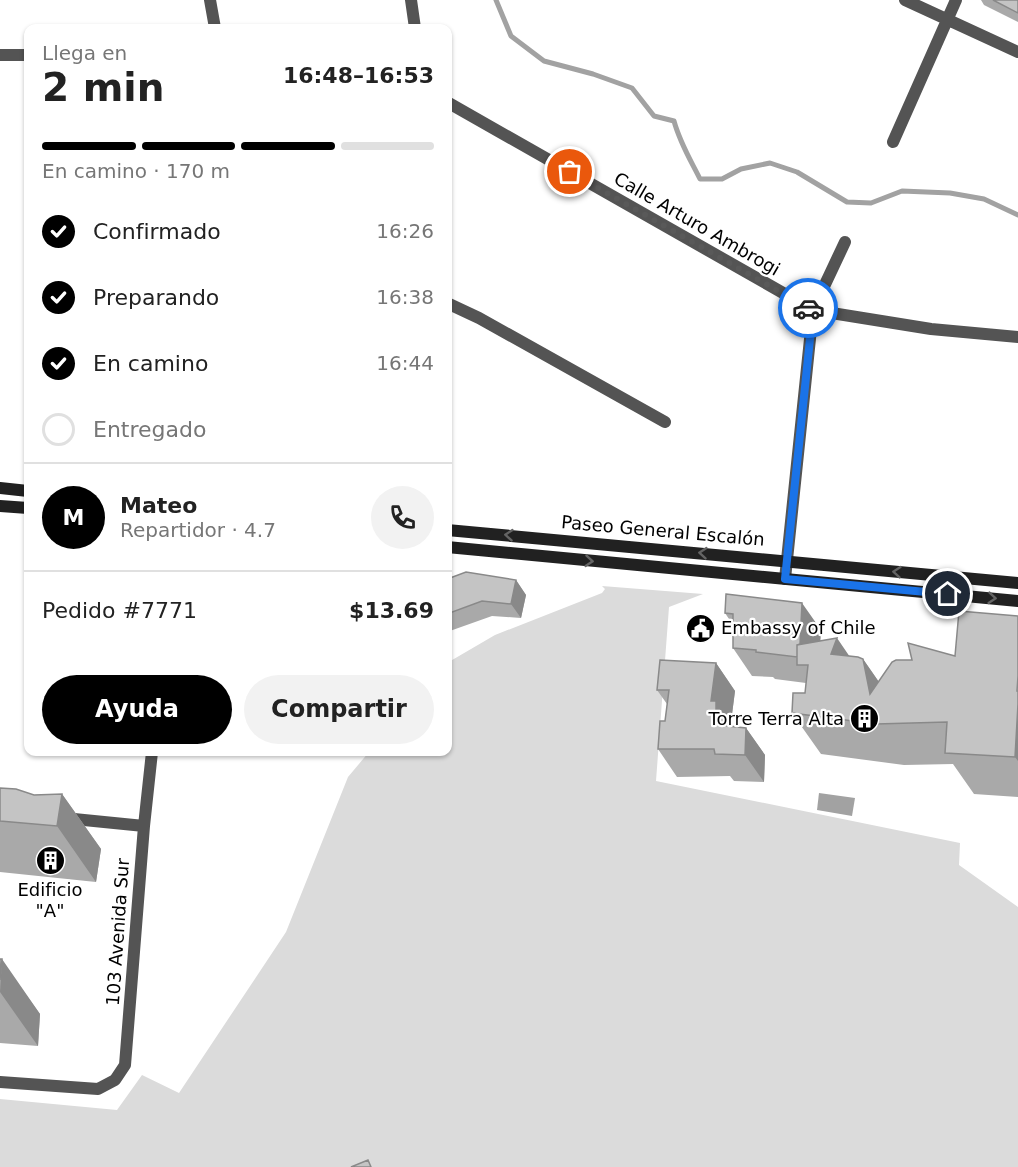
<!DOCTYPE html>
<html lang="es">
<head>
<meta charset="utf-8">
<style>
  body { margin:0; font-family:"DejaVu Sans",sans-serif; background:#f2f2f2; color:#222; height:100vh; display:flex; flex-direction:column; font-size:22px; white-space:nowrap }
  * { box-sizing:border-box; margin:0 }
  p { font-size:20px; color:#767676 }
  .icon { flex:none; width:33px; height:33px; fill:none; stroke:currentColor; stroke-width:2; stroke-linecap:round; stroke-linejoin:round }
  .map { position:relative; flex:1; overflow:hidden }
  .details { position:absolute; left:24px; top:24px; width:428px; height:732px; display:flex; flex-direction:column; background:#fff; border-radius:12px; box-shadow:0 2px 4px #0004 }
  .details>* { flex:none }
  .pin { position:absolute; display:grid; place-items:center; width:51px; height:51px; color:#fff; margin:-26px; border:3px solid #fff; border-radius:50%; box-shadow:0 2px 6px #0007 }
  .courier { position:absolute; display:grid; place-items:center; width:60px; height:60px; margin:-30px; border:4px solid #1a73e8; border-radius:50%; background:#fff; color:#222; box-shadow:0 2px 8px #0007 }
  .summary em { font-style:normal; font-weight:700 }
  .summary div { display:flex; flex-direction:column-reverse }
  .summary { display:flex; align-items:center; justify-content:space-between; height:102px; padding:0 18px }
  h1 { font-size:39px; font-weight:700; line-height:45px }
  .bar { display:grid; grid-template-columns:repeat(4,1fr); gap:9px 6px; align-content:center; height:72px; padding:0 18px }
  .bar i { height:8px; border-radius:4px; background:#e0e0e0 }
  .bar .on { background:#000 }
  .bar p { grid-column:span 4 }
  .line { display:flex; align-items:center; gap:15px; padding:0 18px; border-top:2px solid #e0e0e0 }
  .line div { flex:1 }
  .round { display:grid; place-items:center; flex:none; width:63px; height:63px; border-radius:32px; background:#f2f2f2 }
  ol { padding:0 18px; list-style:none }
  li { display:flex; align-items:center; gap:18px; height:66px }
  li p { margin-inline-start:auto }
  li .icon { padding:6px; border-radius:50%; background:#000; color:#fff; stroke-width:4 }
  li:last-child { color:#767676 }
  li i { width:33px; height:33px; border:3px solid #e0e0e0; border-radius:50% }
  .action { display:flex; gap:12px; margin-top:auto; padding:12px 18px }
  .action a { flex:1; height:69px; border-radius:36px; background:#000; color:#fff; font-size:24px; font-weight:700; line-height:69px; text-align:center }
  .action a+a { background:#f2f2f2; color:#222 }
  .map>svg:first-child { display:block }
  .green { fill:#dbdbdb }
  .water { fill:#a2a2a2 }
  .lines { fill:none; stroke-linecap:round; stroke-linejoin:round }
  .stream { stroke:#a2a2a2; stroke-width:5 }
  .street { stroke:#545454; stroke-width:12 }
  .secondary { stroke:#212121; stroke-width:12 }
  .wall { fill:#a9a9a9 }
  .shaded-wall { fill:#898989 }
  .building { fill:#c4c4c4; stroke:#898989; stroke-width:1.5 }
  .oneway { stroke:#646464 }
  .done { stroke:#595959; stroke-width:6; stroke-dasharray:0 10.8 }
  .route { stroke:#1a73e8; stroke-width:8 }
  .labels { text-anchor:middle; stroke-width:4.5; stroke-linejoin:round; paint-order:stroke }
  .street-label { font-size:18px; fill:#000; stroke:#fff }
  .poi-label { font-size:18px; fill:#000; stroke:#fff; text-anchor:start }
</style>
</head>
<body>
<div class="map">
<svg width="1018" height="1167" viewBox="0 0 1018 1167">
  <rect width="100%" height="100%" fill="#fff"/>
  <path class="green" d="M 602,586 L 703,594 L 669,607 L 656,781 L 960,843 L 959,865 L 1018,907 L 1018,1167 L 0,1167 L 0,1099 L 117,1110 L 142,1075 L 179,1093 L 286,932 L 348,777 L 369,752 L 447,752 L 447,663 L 495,635 L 602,593 L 605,589 Z"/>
  <path class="water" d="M 819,793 L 855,798 L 852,816 L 817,810 Z"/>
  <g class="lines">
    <path class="stream" d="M 496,0 L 511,36 L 544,61 L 593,74 L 632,88 L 654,116 L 674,121 C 680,143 690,159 700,179 L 722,179 L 741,169 L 770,163 L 797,172 L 847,202 L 871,203 L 902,191 L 950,193 L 984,199 L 1018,215"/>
    <path class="street" d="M 210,0 L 215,28
      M 411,0 L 415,28
      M 905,0 L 1018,52
      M 0,55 L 28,55
      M 447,102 L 813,310 L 931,329 L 1018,337
      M 893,142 L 956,0
      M 447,303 L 479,318 L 665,422
      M 785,579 L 813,310 L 845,242
      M 64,818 L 144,826
      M 0,1082 L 98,1089 L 115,1080 L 125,1065 L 144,826 L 152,752"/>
    <path class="secondary" d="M 0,488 L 28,491
      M 0,506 L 28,508
      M 447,530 L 1018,583
      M 447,547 L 1018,601"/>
  </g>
  <path class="wall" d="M 981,0 L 1018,0 L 1018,22 L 984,5 Z
    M 447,571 L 452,577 L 516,580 L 526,595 L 521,618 L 492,616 L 447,632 Z
    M 726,594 L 821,630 L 820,641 L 849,656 L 863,659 L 879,682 L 912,660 L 955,656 L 1018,616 L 1018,797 L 974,794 L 953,764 L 904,765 L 821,754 L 792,713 L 805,693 L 806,683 L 775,679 L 773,677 L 752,676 L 733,648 L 733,625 L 725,613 Z
    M 716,663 L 735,691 L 731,722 L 734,727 L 746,728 L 765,755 L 764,782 L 734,781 L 730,776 L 677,777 L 658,749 L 665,721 L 667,704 L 657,690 Z
    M 0,788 L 34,795 L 62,794 L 101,849 L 96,882 L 0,872 Z
    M 0,959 L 40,1014 L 38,1046 L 0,1043 Z"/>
  <path class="shaded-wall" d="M 516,580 L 526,595 L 521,618 L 511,604 Z
    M 802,603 L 821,630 L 818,680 L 808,665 L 799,657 Z
    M 837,638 L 865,679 L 831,654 Z
    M 863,659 L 892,701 L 870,694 Z
    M 716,663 L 735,691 L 731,722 L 735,729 L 746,728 L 765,755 L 764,782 L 745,755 L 716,721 L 711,701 Z
    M 1018,704 L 1018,761 L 1015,757 Z
    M 62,794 L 101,849 L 96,882 L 57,826 Z
    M 2,959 L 40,1014 L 38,1046 L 0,992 Z"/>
  <path class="building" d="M 993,0 L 1018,0 L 1018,13 Z
    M 447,572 L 450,578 L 466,572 L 516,580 L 511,604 L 482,601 L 447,614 Z
    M 726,594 L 802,603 L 800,644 L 797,645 L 797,657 L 756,652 L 756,650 L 733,648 L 733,614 L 725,613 Z
    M 959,611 L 1018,616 L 1018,676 L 1017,691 L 1018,691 L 1018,704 L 1015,757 L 945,753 L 947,722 L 876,724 L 792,713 L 793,693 L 805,693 L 808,665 L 797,665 L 797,645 L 837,638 L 831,654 L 858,657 L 863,659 L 870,694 L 892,662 L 896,660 L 912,660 L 908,643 L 955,656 Z
    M 660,660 L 716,663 L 711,701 L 716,701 L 716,721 L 726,722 L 727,726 L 746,728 L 745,755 L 715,754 L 714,749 L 658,749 L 660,721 L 665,721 L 669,690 L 657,690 Z
    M 0,788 L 16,789 L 34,795 L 62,794 L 57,826 L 0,821 Z
    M 0,959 L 2,959 L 0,980 Z
    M 368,1160 L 371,1167 L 351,1167 Z"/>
  <defs><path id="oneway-chevron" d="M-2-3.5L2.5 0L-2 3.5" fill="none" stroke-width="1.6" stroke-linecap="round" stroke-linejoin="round" transform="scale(1.5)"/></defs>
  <g class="oneway">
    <use href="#oneway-chevron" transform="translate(509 535) rotate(-175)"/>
    <use href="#oneway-chevron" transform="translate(703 553) rotate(-175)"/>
    <use href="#oneway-chevron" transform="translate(589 561) rotate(5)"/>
    <use href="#oneway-chevron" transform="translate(897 572) rotate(-175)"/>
    <use href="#oneway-chevron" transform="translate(992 598) rotate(5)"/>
  </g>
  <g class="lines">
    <path class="done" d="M 570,172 L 808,308"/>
    <path class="route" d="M 808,308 L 813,310 L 785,579 L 948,594"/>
  </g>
  <defs>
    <symbol id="civic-disc" viewBox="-11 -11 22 22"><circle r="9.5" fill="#000" stroke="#fff"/><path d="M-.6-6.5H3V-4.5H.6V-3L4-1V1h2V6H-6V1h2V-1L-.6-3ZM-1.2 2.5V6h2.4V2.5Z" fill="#fff"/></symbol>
    <symbol id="building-disc" viewBox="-11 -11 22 22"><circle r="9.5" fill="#000" stroke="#fff"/><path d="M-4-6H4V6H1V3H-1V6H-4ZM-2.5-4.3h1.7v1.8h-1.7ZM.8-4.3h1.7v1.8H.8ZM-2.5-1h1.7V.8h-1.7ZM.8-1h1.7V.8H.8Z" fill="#fff"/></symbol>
  </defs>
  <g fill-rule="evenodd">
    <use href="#civic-disc" x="684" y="612" width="33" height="33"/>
    <use href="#building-disc" x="848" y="702" width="33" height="33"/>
    <use href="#building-disc" x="34" y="844" width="33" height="33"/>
  </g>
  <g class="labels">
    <g class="street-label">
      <text transform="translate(697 224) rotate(30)" y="6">Calle Arturo Ambrogi</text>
      <text transform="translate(663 531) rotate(5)" y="6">Paseo General Escalón</text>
      <text transform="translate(118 932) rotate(-86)" y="6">103 Avenida Sur</text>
    </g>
    <g class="poi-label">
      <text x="721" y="634">Embassy of Chile</text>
      <text x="844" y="725" text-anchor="end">Torre Terra Alta</text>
      <text x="50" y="896" text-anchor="middle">Edificio<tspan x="50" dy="21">"A"</tspan></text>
    </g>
  </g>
</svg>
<div class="pin" style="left:570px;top:172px;background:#ea580c"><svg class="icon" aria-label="bag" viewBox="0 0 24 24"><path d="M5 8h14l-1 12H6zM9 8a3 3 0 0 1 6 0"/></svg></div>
<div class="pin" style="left:948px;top:594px;background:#1f2937"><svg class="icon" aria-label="home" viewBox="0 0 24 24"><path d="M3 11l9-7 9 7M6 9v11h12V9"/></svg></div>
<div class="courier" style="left:808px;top:308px"><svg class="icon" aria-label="car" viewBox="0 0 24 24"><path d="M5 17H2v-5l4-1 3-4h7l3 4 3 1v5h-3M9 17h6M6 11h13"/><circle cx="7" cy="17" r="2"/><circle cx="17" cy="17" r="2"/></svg></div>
<section class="details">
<div class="summary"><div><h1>2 min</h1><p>Llega en</p></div><em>16:48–16:53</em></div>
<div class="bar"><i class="on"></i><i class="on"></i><i class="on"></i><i></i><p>En camino · 170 m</p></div>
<ol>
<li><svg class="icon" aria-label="check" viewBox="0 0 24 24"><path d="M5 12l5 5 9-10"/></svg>Confirmado<p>16:26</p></li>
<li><svg class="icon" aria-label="check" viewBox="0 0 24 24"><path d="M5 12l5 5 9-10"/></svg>Preparando<p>16:38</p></li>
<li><svg class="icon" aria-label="check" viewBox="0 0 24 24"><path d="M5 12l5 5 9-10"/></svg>En camino<p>16:44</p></li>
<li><i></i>Entregado</li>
</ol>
<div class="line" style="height:108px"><b class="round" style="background:#000;color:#fff">M</b><div><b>Mateo</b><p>Repartidor · 4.7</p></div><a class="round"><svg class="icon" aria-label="phone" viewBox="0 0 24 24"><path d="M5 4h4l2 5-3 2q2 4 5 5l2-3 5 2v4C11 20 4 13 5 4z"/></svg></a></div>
<div class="line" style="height:78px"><div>Pedido #7771</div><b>$13.69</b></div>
<div class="action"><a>Ayuda</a><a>Compartir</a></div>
</section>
</div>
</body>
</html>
